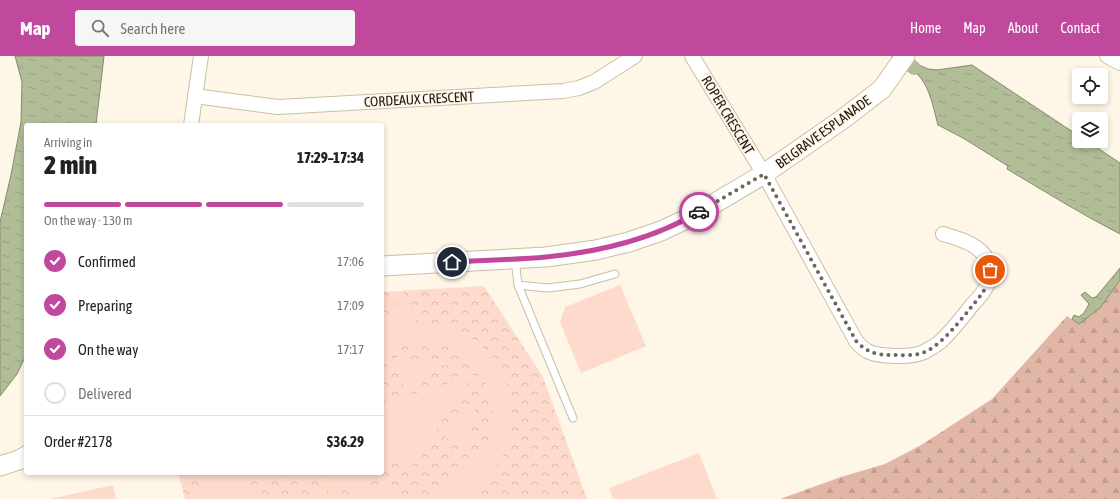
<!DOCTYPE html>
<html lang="en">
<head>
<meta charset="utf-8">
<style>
  body { margin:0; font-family:"Asap Condensed",sans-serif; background:#f6f6f6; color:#222; height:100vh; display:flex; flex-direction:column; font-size:15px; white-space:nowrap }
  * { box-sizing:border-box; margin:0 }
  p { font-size:13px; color:#767676 }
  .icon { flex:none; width:22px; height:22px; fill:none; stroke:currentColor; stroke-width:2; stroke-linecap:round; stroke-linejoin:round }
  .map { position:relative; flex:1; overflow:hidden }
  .side { position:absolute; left:24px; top:67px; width:360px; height:352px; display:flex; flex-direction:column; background:#fff; border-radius:4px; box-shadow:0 2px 6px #0003 }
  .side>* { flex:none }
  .buttons { position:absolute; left:1072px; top:12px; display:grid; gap:8px }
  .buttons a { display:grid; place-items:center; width:36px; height:36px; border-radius:4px; background:#fff; box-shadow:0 2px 6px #0003; font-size:20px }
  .pin { position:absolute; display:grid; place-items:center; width:34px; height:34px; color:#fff; margin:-17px; border:2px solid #fff; border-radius:50%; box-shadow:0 1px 4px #0007 }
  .courier { position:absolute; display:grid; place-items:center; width:40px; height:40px; margin:-20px; border:3px solid #c0499e; border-radius:50%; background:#fff; color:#222; box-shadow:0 1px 5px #0007 }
  .overview em { font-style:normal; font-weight:800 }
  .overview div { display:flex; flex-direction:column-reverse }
  .overview { display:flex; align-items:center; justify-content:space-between; height:68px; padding:0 20px }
  h1 { font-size:26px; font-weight:800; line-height:30px }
  .bar { display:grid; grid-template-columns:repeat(4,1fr); gap:6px 4px; align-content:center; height:48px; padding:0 20px }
  .bar i { height:5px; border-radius:3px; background:#e0e0e0 }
  .bar .current { background:#c0499e }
  .bar p { grid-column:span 4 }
  .line { display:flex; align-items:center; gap:10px; padding:0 20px; border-top:1px solid #e0e0e0 }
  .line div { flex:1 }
  ol { padding:0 20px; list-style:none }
  li { display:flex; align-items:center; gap:12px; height:44px }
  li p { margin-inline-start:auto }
  li .icon { padding:4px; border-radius:50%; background:#c0499e; color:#fff; stroke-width:4 }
  li:last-child { color:#767676 }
  li i { width:22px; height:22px; border:2px solid #e0e0e0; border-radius:50% }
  header { display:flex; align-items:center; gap:24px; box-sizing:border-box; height:56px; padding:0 20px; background:#c0499e; color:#fff }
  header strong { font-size:19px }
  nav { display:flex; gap:22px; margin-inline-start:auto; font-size:14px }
  .search { width:280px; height:36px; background:#f6f6f6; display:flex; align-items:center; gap:10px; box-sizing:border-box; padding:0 14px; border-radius:4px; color:#767676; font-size:15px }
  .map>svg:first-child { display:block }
  .forest { fill:url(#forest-firs) }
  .park { fill:url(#park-crowns) }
  .pitch { fill:#fedacc }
  .water { fill:url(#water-ripples); stroke:#848c6e }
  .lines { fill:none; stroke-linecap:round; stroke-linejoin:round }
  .canal { stroke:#b0bd96; stroke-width:14 }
  .lane-casing { stroke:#cbbea6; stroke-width:9 }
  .street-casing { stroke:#cbbea6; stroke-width:16 }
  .secondary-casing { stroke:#cbbea6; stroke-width:21 }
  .lane { stroke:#fff; stroke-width:7 }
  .street { stroke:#fff; stroke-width:14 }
  .secondary { stroke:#fff; stroke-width:19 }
  .done { stroke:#6d675d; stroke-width:4; stroke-dasharray:0 7.2 }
  .route { stroke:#c0499e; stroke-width:5 }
  .labels { text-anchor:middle; stroke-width:3.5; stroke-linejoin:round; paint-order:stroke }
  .street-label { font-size:14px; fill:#1f1a12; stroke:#fef6e7 }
</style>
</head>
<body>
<header>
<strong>Map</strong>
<div class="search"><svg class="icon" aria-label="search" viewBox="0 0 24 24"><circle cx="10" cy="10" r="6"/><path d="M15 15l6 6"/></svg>Search here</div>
<nav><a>Home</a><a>Map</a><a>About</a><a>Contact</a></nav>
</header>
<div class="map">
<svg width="1120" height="443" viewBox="0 0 1120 443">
  <defs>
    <pattern id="forest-firs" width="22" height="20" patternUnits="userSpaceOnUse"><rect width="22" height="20" fill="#e1b6a7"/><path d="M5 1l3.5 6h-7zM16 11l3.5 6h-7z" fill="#c19c8f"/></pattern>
    <pattern id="park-crowns" width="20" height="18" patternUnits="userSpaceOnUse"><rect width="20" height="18" fill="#fedacc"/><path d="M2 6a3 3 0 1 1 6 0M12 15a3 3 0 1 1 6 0" fill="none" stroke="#d9baae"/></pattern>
    <pattern id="water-ripples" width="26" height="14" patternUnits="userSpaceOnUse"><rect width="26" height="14" fill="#b0bd96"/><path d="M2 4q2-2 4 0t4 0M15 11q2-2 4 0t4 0" fill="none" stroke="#97a280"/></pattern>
  </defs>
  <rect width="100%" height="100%" fill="#fef6e7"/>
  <path class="forest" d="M 1120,224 L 1120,443 L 780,443 L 841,421 L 885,408 L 923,388 L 992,343 L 1067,260 L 1079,268 L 1100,252 Z"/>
  <path class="park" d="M 484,230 L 543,321 L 587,443 L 185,443 L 178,417 L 382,417 L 382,236 Z"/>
  <path class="pitch" d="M 620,229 L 646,290 L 581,317 L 560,266 L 565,251 Z
    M 402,235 L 406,240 L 394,249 L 393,248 L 382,256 L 382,252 Z
    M 404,249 L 418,267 C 501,264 545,368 484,425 C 479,430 468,441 463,443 C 459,443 435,443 429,443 C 450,428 475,413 486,389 C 516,324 443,260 382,297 L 382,266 Z
    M 413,289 L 415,291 L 382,316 L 382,313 Z
    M 402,305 L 443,307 L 446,305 L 448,307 L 446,310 L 443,309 L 404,338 Z
    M 470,318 L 473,319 L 474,322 L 467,326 L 425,392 L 426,394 L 422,396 L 408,416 L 399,405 L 382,413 L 382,347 L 386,345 L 387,345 L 465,323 L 468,321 Z
    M 475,346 L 478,346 L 478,349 L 476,350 L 467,392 L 436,377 L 474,349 Z
    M 699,397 L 717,443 L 613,443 L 609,432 Z
    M 208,417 L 243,417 L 254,443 L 199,443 L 203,427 Z
    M 329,417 L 372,417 L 355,424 L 397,438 L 392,443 L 350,443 L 351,426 L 322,438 L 316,443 L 303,443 L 318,432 Z
    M 113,429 L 116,443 L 49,443 Z"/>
  <path class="water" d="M 15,0 L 104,0 L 96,69 L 26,69 L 26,299 L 17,318 L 0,340 L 0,166 L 11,119 L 21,66 L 22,26 Z
    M 917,8 L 928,13 L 937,14 L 972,9 L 1079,80 L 1079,85 L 1087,85 L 1120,107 L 1120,178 C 1081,158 1044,135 1007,113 L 1008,110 L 963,82 L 938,69 C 933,51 929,25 913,15 Z
    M 1120,212 L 1120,224 L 1100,252 L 1079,268 L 1072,263 L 1074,259 L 1079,261 L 1084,257 L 1089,248 L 1081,239 L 1085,236 L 1092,242 L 1096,241 Z"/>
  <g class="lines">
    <path class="canal" d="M 898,0 L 914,12"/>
    <defs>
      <path id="lane" d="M 515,203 L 518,229 L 573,362
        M 518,229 L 548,232 L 580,228 L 615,218"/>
      <path id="street" d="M 692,0 L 764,118 L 856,285 C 859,289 862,292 867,295 C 879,301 912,302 924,296 C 930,293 935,290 940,286 C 952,275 962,262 972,249 C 978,243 985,235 988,227 C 990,220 990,213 988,206 C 981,188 959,183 943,178
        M 1107,0 L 1120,7
        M 195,40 L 278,51 L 563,35 L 579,32 L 594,26 L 635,0
        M 191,69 L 201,0"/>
      <path id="secondary" d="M 382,210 L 546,201 L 596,194 L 629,186 L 661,175 L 693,160 L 764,118 L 843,63 L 882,33 L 905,0
        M 0,410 L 19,404 L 26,400"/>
    </defs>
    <use href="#lane" class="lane-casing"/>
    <use href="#street" class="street-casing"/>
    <use href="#secondary" class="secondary-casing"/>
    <use href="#lane" class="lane"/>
    <use href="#street" class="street"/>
    <use href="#secondary" class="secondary"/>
  </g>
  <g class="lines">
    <path class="done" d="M 699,156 L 764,118 L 856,285 C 866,296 877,299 891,299 C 901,299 912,300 922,297 C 940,291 957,268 969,254 C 979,241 990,231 990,214"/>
    <path class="route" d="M 452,206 C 483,204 514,204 546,201 C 599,196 653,183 699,156"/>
  </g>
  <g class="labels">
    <g class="street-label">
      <text transform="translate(419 43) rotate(-3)" y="5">CORDEAUX CRESCENT</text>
      <text transform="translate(728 59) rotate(59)" y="5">ROPER CRESCENT</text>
      <text transform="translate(823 76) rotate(-36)" y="5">BELGRAVE ESPLANADE</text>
    </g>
  </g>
</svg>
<div class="buttons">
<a><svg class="icon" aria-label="locate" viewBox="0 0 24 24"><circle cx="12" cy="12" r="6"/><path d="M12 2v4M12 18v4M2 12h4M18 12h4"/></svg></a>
<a><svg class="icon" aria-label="layers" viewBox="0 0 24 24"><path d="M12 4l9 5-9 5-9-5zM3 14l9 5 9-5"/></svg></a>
</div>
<div class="pin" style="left:990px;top:214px;background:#ea580c"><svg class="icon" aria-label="bag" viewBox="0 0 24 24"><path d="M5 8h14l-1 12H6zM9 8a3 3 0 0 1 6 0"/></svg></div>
<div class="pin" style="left:452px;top:206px;background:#1f2937"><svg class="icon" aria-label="home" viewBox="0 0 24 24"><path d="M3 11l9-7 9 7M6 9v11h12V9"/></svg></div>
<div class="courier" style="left:699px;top:156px"><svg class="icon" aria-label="car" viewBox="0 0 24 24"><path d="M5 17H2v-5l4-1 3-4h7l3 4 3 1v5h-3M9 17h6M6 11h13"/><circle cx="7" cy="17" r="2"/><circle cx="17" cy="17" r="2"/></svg></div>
<section class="side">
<div class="overview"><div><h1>2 min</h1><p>Arriving in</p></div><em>17:29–17:34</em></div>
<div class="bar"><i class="current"></i><i class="current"></i><i class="current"></i><i></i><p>On the way · 130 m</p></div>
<ol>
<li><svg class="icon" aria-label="check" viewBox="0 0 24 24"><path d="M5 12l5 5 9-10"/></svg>Confirmed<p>17:06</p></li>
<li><svg class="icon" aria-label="check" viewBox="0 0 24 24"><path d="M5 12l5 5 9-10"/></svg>Preparing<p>17:09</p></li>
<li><svg class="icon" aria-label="check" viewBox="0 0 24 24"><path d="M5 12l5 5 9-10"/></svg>On the way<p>17:17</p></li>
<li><i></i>Delivered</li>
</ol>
<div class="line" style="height:52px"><div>Order #2178</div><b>$36.29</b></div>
</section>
</div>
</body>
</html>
